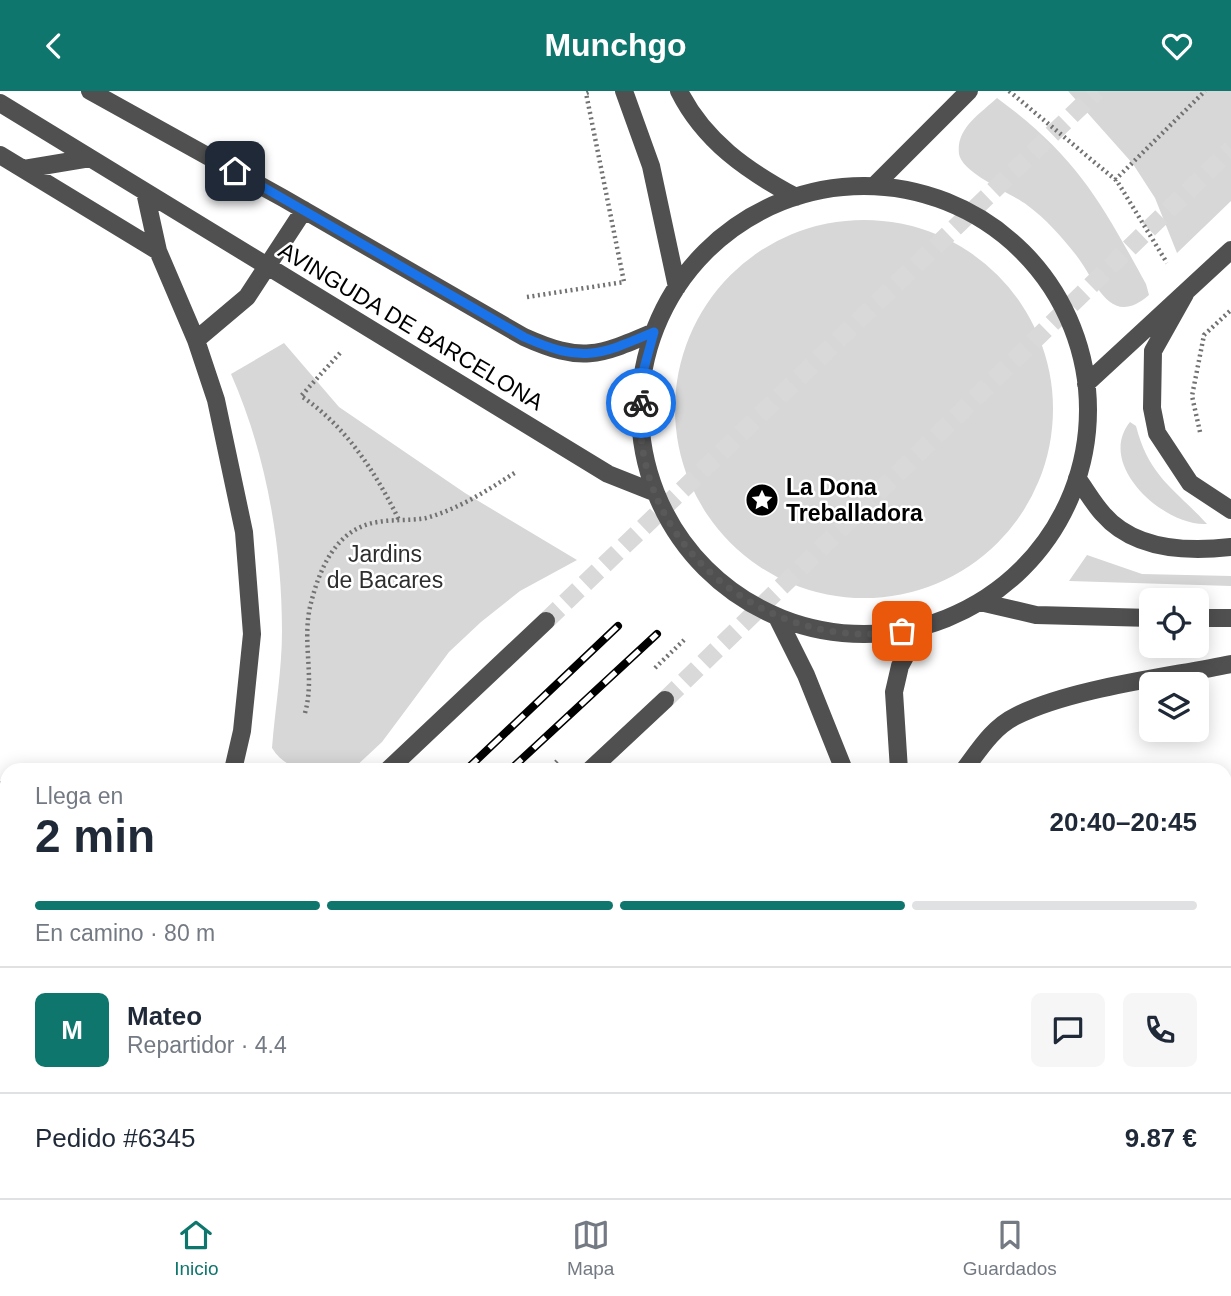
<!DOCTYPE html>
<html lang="es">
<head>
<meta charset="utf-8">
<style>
  body { margin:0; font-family:Arial,sans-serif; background:#f6f6f7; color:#1f2937; height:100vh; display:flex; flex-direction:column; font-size:26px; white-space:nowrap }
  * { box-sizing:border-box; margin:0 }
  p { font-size:23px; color:#747a83 }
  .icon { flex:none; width:38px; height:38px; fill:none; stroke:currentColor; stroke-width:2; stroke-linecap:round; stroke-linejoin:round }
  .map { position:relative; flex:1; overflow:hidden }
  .panel { position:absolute; left:0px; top:672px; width:1232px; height:436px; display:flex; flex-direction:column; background:#fff; border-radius:21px 21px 0 0; box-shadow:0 4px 18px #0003 }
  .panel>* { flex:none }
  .fabs { position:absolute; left:1139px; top:497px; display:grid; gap:14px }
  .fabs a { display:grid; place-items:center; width:70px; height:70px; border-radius:10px; background:#fff; box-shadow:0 4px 18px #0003; font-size:35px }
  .pin { position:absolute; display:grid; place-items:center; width:60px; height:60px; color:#fff; margin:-30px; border-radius:14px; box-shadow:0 4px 10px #0006 }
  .courier { position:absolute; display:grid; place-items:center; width:70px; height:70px; margin:-35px; border:5px solid #1a73e8; border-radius:50%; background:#fff; color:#222; box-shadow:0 2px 9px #0007 }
  .head em { font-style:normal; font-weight:700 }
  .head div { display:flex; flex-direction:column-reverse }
  .head { display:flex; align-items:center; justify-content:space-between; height:119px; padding:0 35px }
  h1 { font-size:46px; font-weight:700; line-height:52px }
  .bar { display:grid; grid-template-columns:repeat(4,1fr); gap:10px 7px; align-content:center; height:84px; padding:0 35px }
  .bar i { height:9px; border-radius:5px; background:#e0e1e3 }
  .bar .active { background:#0f766e }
  .bar p { grid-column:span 4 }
  .line { display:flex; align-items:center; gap:18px; padding:0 35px; border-top:2px solid #e0e1e3 }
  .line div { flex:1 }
  .round { display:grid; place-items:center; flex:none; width:74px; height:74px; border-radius:10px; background:#f6f6f7 }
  header { display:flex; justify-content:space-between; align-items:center; height:91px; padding:0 35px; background:#0f766e; color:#fff; font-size:32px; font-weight:700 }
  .menu { display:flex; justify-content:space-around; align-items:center; height:98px; border-top:2px solid #e0e1e3; background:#fff; font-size:19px; color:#747a83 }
  .menu a { display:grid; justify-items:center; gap:4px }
  .menu .active { color:#0f766e }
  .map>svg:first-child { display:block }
  .green { fill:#d7d7d7 }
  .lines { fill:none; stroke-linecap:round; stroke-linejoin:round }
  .minor-tunnel { stroke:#d9d9d9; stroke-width:18; stroke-dasharray:18 9; stroke-linecap:butt }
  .path { stroke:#727272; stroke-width:4.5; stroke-dasharray:2 3.5; stroke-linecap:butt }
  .minor { stroke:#505050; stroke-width:18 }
  .rail-casing { stroke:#000; stroke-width:8 }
  .rail { stroke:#fff; stroke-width:5; stroke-dasharray:16; stroke-linecap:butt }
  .done { stroke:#595959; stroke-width:7; stroke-dasharray:0 12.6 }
  .route { stroke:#1a73e8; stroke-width:9 }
  .labels { text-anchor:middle; stroke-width:5; stroke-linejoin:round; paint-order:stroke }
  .street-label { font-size:23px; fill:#000; stroke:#fff }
  .poi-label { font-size:23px; font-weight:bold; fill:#000; stroke:#fff; text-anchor:start }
  .park-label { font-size:23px; fill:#2e2e2e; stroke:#fff }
</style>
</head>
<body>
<header><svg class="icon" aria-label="back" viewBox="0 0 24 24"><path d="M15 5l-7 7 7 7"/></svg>Munchgo<svg class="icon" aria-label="heart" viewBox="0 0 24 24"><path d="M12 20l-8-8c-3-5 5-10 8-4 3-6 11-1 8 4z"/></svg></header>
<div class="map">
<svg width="1231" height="1107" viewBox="0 0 1231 1107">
  <rect width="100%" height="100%" fill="#fff"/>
  <path class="green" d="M 1068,0 L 1231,0 L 1231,110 L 1177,162 L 1155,107 L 1133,73 Z
    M 997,7 C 1076,65 1100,109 1146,193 L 1149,204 C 1109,239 1096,189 1076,164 C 1062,146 1045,127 1027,114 C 1011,102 962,82 959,63 C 956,37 980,23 997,7 Z
    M675 318a189 189 0 1 1 378 0a189 189 0 1 1-378 0Z
    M 284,252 L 339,316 L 465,402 L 577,469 L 520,500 L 481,531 L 449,561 L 382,651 L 352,679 C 321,679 290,686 272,657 C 275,618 282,579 282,540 C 282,454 266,362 231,283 Z
    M 1130,331 L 1136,335 C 1149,386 1175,398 1207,433 C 1165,436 1095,374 1130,331 Z
    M 1087,464 L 1142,483 L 1231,485 L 1231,495 L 1069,490 Z"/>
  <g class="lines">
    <path class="minor-tunnel" d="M 546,530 L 1097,0
      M 665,609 L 1231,58"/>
    <path class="path" d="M 1009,0 L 1117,90 L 1167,172
      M 1115,89 L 1205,0
      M 527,206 L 624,191 L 586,2 L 591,0
      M 340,262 L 301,305 C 346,335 376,382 399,429
      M 1200,341 L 1192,305 L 1204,244 L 1231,219
      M 655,577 L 684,549
      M 305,622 C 315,586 302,553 310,516 C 319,478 336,437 378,431 C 394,428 411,430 426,427 C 459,418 488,399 516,381
      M 548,679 L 557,670"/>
    <path class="minor" d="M 90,0 L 283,107 L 524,246 C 582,272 598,265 654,241
      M 624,0 L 651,75 L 677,196
      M 679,0 C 704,50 747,80 796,106
      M 0,12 L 608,383 L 656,402
      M 0,64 L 158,160
      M 24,78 L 90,67
      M 874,95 L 969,0
      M640 319a224 224 0 1 1 448 0a224 224 0 1 1-448 0Z
      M 145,101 L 158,160 L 196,249 L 216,309 L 244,441 L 252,543 L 242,640 L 233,679
      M 1185,203 L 1153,260 L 1152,317 L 1157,342 L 1190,392 L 1231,419
      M 196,249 L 247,206 L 304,119
      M 1086,293 L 1231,159
      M 1077,387 C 1086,399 1093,412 1103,423 C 1134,459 1188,461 1231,456
      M 980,511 L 1036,524 L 1152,527
      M 777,526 L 806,584 L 844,679
      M 1197,527 L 1231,527
      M 388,679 L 546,530
      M 590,679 L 665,609
      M 899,679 L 894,601 L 900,575 L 921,536
      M 964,679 C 979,659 993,636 1016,625 C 1072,597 1168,586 1231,573
      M 0,699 L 7,702
      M 0,970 L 7,963
      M 993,1101 L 996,1107
      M 1032,1101 L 1034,1107
      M 188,1107 L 191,1101
      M 229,1107 L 235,1101"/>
    <defs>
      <path id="rail" d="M 466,679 L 618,535
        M 510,679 L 657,543
        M 14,1107 L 21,1101
        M 62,1107 L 68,1101"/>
    </defs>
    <use href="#rail" class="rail-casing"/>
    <use href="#rail" class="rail"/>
  </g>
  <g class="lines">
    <path class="done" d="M 641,312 C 630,453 768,563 902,540"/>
    <path class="route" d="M 235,80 L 524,246 C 582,272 598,265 654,241 L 643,281 L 641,312"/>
  </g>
  <defs>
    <symbol id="sight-disc" viewBox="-11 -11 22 22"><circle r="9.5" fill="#000" stroke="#fff"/><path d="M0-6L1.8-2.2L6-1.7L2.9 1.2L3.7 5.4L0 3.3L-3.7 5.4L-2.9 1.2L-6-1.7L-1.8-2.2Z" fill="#fff"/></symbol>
  </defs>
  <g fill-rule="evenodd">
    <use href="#sight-disc" x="743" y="390" width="38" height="38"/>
  </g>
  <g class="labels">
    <g class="street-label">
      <text transform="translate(411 235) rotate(31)" y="8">AVINGUDA DE BARCELONA</text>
    </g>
    <g class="poi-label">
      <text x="786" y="404">La Dona<tspan x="786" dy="26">Treballadora</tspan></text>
    </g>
    <g class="park-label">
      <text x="385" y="471">Jardins<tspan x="385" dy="26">de Bacares</tspan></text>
    </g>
  </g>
</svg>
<div class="fabs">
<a><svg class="icon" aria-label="locate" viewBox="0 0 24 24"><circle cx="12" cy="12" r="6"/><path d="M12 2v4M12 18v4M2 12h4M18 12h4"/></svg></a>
<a><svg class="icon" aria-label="layers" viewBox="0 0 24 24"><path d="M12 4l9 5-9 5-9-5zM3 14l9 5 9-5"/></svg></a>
</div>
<div class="pin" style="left:902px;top:540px;background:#ea580c"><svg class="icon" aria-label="bag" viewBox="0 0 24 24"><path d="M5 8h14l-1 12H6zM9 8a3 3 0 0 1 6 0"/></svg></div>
<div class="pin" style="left:235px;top:80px;background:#1f2937"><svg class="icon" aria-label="home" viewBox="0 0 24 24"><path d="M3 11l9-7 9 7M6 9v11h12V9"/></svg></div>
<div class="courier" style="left:641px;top:312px"><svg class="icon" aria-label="bike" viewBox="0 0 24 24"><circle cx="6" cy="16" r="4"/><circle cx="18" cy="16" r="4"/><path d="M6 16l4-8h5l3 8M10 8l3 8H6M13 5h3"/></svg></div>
<section class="panel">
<div class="head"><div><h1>2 min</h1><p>Llega en</p></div><em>20:40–20:45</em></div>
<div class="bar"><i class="active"></i><i class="active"></i><i class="active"></i><i></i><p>En camino · 80 m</p></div>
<div class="line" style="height:126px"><b class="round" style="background:#0f766e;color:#fff">M</b><div><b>Mateo</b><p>Repartidor · 4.4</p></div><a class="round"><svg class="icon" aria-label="chat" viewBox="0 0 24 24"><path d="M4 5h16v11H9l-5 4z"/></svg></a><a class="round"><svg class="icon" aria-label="phone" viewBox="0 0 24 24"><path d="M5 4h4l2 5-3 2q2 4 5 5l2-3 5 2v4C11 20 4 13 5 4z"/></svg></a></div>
<div class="line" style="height:91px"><div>Pedido #6345</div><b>9.87 €</b></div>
</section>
</div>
<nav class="menu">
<a class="active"><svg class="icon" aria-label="home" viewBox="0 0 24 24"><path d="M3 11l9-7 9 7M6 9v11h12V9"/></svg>Inicio</a>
<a><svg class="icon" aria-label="map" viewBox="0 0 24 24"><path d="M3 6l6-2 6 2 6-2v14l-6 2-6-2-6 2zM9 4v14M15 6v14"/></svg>Mapa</a>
<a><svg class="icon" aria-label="saved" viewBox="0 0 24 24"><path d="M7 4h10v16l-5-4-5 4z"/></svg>Guardados</a>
</nav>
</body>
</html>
